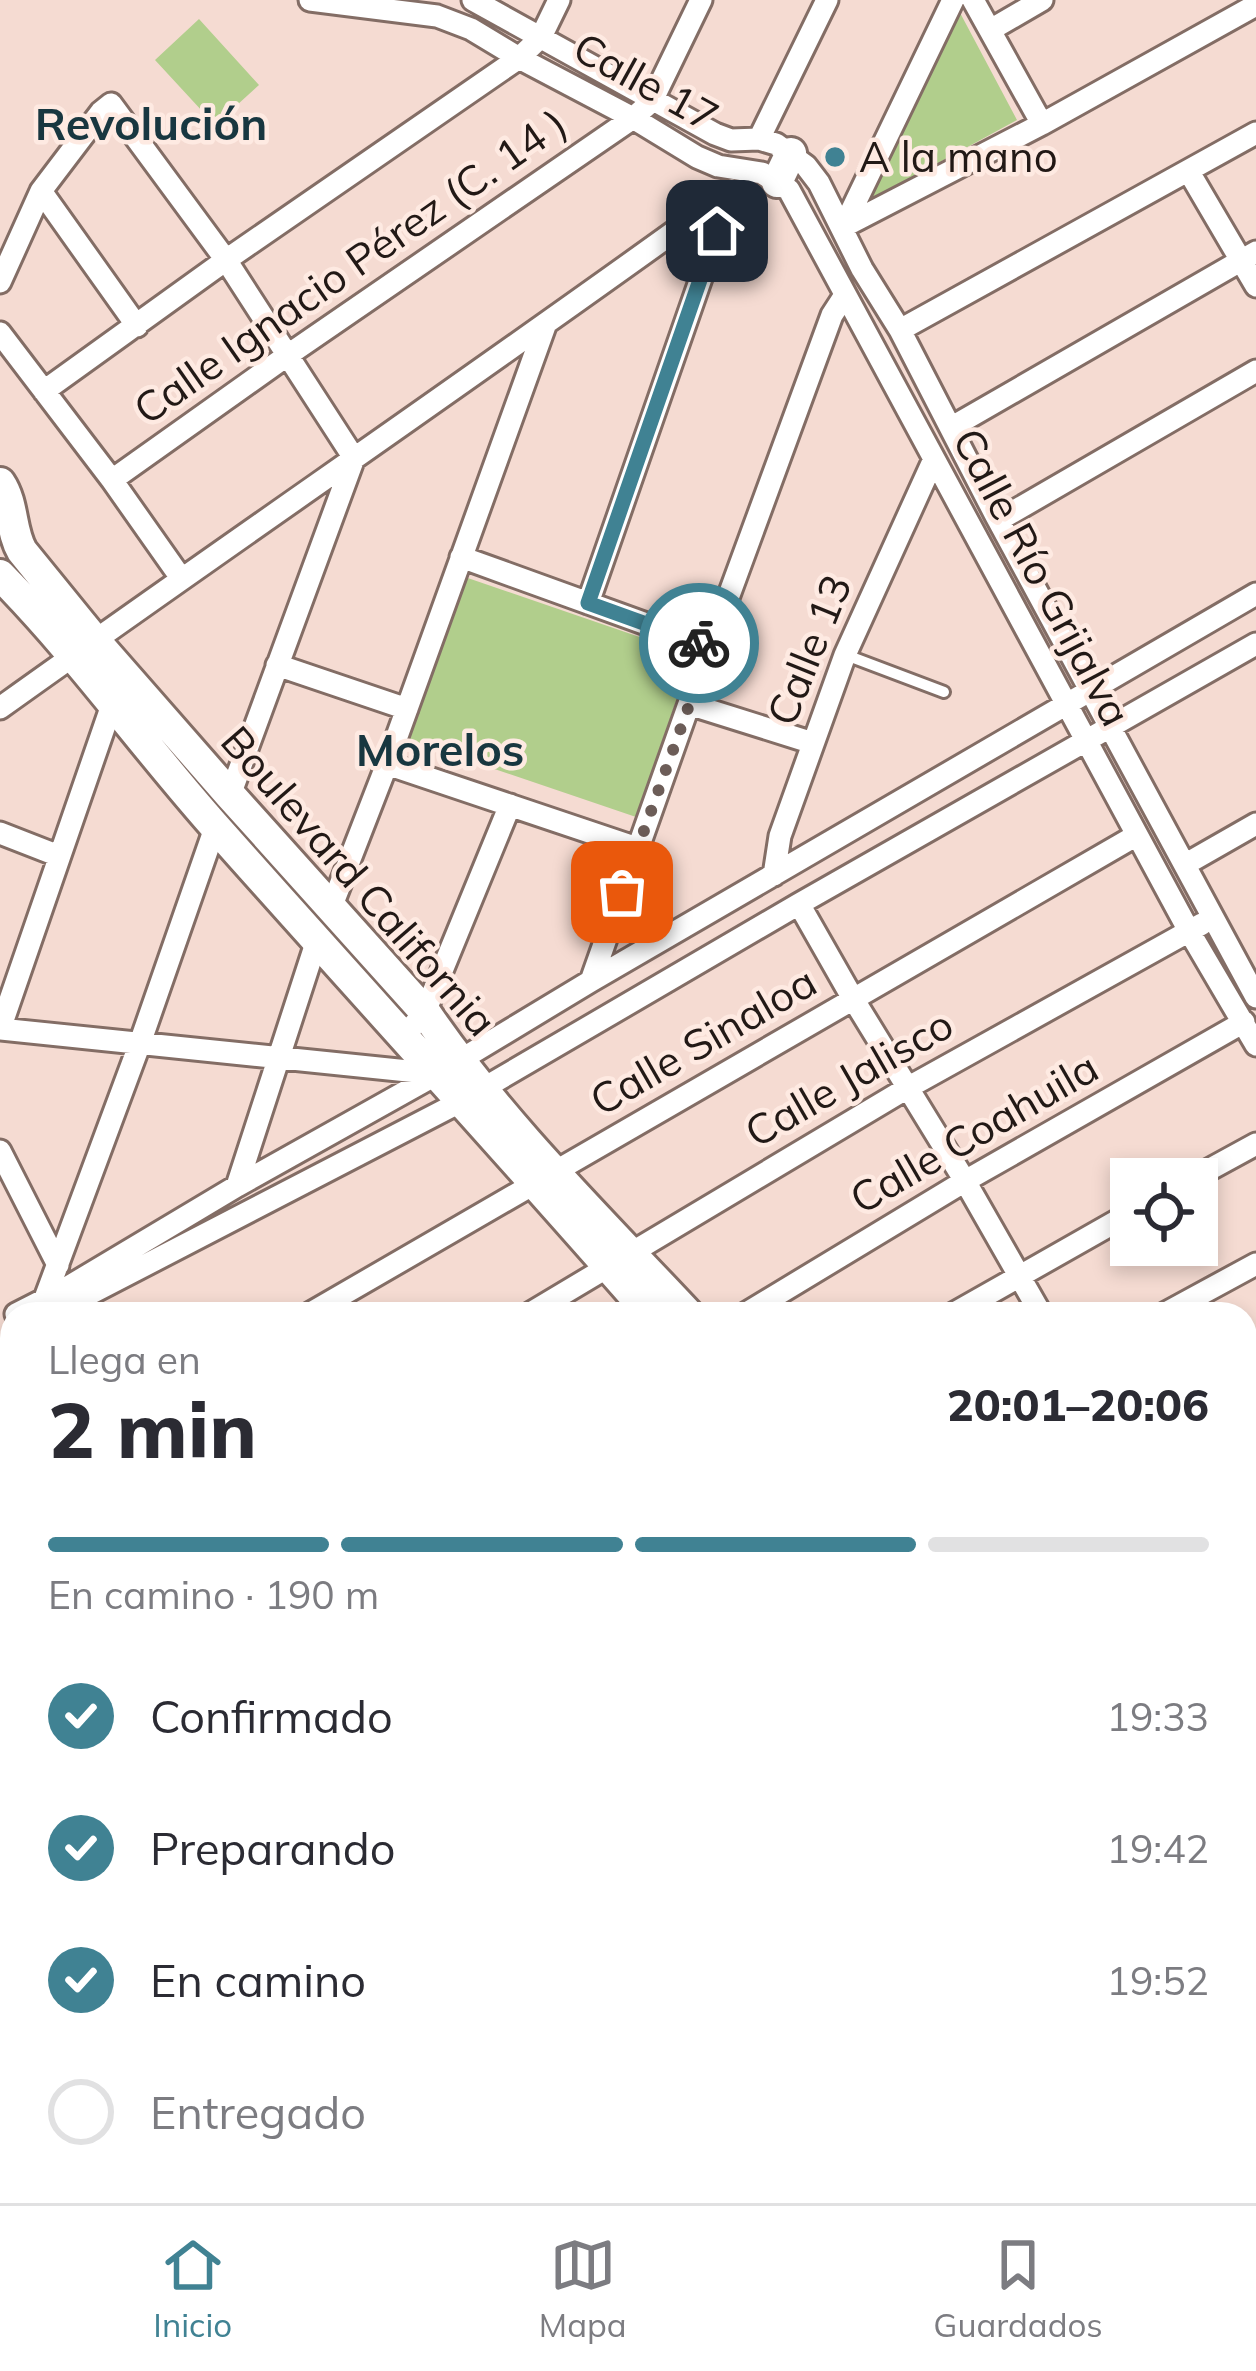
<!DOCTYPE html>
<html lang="es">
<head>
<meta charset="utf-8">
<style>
  body { margin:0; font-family:Mulish,sans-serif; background:#f2f2f3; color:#2b2b33; height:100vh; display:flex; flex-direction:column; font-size:45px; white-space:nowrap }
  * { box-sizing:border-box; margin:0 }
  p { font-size:39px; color:#7c7c81 }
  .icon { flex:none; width:66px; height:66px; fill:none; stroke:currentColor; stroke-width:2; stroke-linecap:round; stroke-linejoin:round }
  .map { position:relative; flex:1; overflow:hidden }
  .side { position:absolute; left:0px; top:1302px; width:1257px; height:903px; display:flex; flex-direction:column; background:#fff; border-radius:36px 36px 0 0; box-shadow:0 6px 18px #0003 }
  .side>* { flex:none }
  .controls { position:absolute; left:1110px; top:1158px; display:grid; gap:24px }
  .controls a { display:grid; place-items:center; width:108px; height:108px; border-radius:0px; background:#fff; box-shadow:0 6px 18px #0003; font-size:60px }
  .pin { position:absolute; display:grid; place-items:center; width:102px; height:102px; color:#fff; margin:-51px; border-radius:24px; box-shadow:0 6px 18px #0006 }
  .courier { position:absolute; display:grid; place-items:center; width:120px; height:120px; margin:-60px; border:9px solid #408293; border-radius:50%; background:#fff; color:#222; box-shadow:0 3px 15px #0007 }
  .headline em { font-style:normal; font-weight:800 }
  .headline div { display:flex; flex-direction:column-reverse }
  .headline { display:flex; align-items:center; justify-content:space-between; height:204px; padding:0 48px }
  h1 { font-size:78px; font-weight:800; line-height:90px }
  .bar { display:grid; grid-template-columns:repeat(4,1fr); gap:18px 12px; align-content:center; height:144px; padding:0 48px }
  .bar i { height:15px; border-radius:9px; background:#e1e1e2 }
  .bar .on { background:#408293 }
  .bar p { grid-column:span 4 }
  ol { padding:0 48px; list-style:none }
  li { display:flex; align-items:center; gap:36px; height:132px }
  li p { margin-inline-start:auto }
  li .icon { padding:12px; border-radius:50%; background:#408293; color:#fff; stroke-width:4 }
  li:last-child { color:#7c7c81 }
  li i { width:66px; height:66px; border:6px solid #e1e1e2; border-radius:50% }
  .tabs { display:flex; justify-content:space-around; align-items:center; height:168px; border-top:3px solid #e1e1e2; background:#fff; font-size:33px; color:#7c7c81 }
  .tabs a { display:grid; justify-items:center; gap:6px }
  .tabs .on { color:#408293 }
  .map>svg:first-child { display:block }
  .green { fill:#b1ce8c }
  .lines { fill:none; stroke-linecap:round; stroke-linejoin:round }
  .lane-casing { stroke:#836d65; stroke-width:16 }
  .street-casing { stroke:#836d65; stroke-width:27 }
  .secondary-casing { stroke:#836d65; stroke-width:36 }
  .lane { stroke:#fff; stroke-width:10 }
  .street { stroke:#fff; stroke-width:21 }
  .secondary { stroke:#fff; stroke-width:30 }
  .done { stroke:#6c5d58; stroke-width:12; stroke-dasharray:0 21.6 }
  .route { stroke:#408293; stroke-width:15 }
  .poi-dot { fill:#408293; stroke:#feeae2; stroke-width:4.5 }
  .labels { text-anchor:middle; stroke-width:9; stroke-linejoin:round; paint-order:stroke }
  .street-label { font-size:42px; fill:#221916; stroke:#feeae2 }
  .poi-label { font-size:42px; fill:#221916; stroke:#feeae2; text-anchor:start }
  .neighbourhood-label { font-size:45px; font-weight:bold; fill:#183740; stroke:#feeae2 }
</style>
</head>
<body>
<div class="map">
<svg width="1256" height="2203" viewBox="0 0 1256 2203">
  <rect width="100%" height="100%" fill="#f5dbd2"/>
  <path class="green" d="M 958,9 L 1017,120 L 863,204 Z
    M 199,19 L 259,85 L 215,125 L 155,60 Z
    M 459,575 L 692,655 L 636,817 L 403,738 Z"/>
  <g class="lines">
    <defs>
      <path id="lane" d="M 846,655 L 944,692"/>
      <path id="street" d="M 310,0 L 437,16 L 471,29 L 519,58 L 633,118 L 697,157 L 718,166 L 762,173 L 789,190 L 1189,931 L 1256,1045
        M 473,0 L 715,134 L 731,140 L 759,139 L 776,144 L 806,166 L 819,183 L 862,269 L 900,330 L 996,516 L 1256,997
        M 973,0 L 1042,124
        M 992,29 L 1042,0
        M 759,139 L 827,0
        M 1189,172 L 1256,286
        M 41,191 L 137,326
        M 844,226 L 953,0
        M 843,227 L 1042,124 L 1256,5
        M 0,282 L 41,191 L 101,112 L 111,104 L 226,260 L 354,458 L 230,795
        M 900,330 L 1256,133
        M 0,333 L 112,480 L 181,578
        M 44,391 L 226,260 L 519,58 L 541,37 L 559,0
        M 952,427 L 1256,252
        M 112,480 L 288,355 L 633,118 L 652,101 L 701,0
        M 999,520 L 1256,371
        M 461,557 L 710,647
        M 588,603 L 731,192
        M 277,665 L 407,709
        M 689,704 L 813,743
        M 0,708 C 243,534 490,366 732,190
        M 387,764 L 637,848
        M 0,833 L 59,856
        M 1186,864 L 1256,824
        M 774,875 L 780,836 L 845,655 L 934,459
        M 799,904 L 852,997 L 965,1181 L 1041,1314
        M 331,908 L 387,764 L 545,326
        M 591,981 L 689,704 L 832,315 L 845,295
        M 0,1029 L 437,1074
        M 0,1029 L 113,702
        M 404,1036 L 425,1012 L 510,805
        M 0,1151 L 58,1265
        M 1192,1179 L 1256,1144
        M 237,1186 L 317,940
        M 44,1301 L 140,1043 L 215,828
        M 16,1314 L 63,1290 L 237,1186 L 437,1074 L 591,981 L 1256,594
        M 51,1314 L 460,1102 L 799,904 L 1256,644
        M 309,1314 L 1137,835
        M 529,1314 L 909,1087 L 1202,924
        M 745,1314 L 965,1181 L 1244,1022
        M 953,1314 L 1131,1213
        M 1164,1314 L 1256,1264
        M 1245,1376 L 1256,1371
        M 0,1406 L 12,1377
        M 0,1421 L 12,1426
        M 1245,1530 L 1256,1525
        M 0,1538 L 12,1543
        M 0,1655 L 12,1660
        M 1245,1693 L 1256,1713
        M 1245,1845 L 1256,1839
        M 0,1981 L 12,1986
        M 0,2170 L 12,2142
        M 1245,2176 L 1256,2170
        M 277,2193 L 301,2203
        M 491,2193 L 515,2203
        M 328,2203 L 332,2193
        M 994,2203 L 995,2193"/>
      <path id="secondary" d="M 777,182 L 791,153
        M 0,483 C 14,504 10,530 22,551 L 96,642 L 230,795 L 425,1012 C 500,1122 597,1217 688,1314
        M 0,575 C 79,655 144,747 219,831 C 362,992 508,1151 650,1314
        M 1245,1977 L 1256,1991
        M 1245,2023 L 1256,2029
        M 1155,2193 L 1226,2203
        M 696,2203 L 718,2193"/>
    </defs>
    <use href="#lane" class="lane-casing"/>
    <use href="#street" class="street-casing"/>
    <use href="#secondary" class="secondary-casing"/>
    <use href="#lane" class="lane"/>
    <use href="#street" class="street"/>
    <use href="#secondary" class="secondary"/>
  </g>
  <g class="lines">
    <path class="done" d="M 622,892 L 710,647 L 699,643"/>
    <path class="route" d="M 699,643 L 588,603 L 717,231"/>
  </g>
  <circle class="poi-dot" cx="835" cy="157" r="12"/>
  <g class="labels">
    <g class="street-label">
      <text transform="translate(646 82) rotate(29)" y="15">Calle 17</text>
      <text transform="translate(350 266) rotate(-35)" y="15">Calle Ignacio Pérez (C. 14 )</text>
      <text transform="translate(1042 577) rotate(62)" y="15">Calle Río Grijalva</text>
      <text transform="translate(809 650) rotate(-68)" y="15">Calle 13</text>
      <text transform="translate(359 881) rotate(49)" y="15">Boulevard California</text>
      <text transform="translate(703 1041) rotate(-30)" y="15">Calle Sinaloa</text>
      <text transform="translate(849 1078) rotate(-30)" y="15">Calle Jalisco</text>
      <text transform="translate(974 1133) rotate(-30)" y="15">Calle Coahuila</text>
    </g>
    <g class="poi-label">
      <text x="859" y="172">A la mano</text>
    </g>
    <g class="neighbourhood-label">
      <text x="151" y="140">Revolución</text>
      <text x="440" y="766">Morelos</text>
    </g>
  </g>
</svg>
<div class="controls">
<a><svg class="icon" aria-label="locate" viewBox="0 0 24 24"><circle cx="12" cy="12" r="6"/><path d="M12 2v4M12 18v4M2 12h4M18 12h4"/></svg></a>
</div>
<div class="pin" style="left:622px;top:892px;background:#ea580c"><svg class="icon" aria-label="bag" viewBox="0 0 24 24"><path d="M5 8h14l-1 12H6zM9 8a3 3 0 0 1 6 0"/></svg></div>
<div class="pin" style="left:717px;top:231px;background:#1f2937"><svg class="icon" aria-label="home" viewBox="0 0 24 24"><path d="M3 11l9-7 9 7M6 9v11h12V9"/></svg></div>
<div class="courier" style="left:699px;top:643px"><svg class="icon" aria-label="bike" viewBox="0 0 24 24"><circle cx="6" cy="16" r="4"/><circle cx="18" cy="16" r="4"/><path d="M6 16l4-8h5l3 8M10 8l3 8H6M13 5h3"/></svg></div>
<section class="side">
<div class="headline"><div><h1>2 min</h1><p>Llega en</p></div><em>20:01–20:06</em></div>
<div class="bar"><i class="on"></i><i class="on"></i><i class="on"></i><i></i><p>En camino · 190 m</p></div>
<ol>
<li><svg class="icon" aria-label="check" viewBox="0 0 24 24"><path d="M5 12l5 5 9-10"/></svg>Confirmado<p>19:33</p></li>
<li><svg class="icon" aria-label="check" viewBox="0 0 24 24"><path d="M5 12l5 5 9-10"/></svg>Preparando<p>19:42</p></li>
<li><svg class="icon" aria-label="check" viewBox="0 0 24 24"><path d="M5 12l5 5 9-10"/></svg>En camino<p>19:52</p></li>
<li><i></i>Entregado</li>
</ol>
</section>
</div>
<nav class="tabs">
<a class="on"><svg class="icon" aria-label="home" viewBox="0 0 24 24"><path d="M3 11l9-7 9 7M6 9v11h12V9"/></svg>Inicio</a>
<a><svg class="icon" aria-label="map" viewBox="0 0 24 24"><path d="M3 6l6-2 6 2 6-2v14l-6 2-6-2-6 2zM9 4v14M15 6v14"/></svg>Mapa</a>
<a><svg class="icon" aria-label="saved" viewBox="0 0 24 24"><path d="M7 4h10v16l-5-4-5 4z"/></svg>Guardados</a>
</nav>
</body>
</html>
